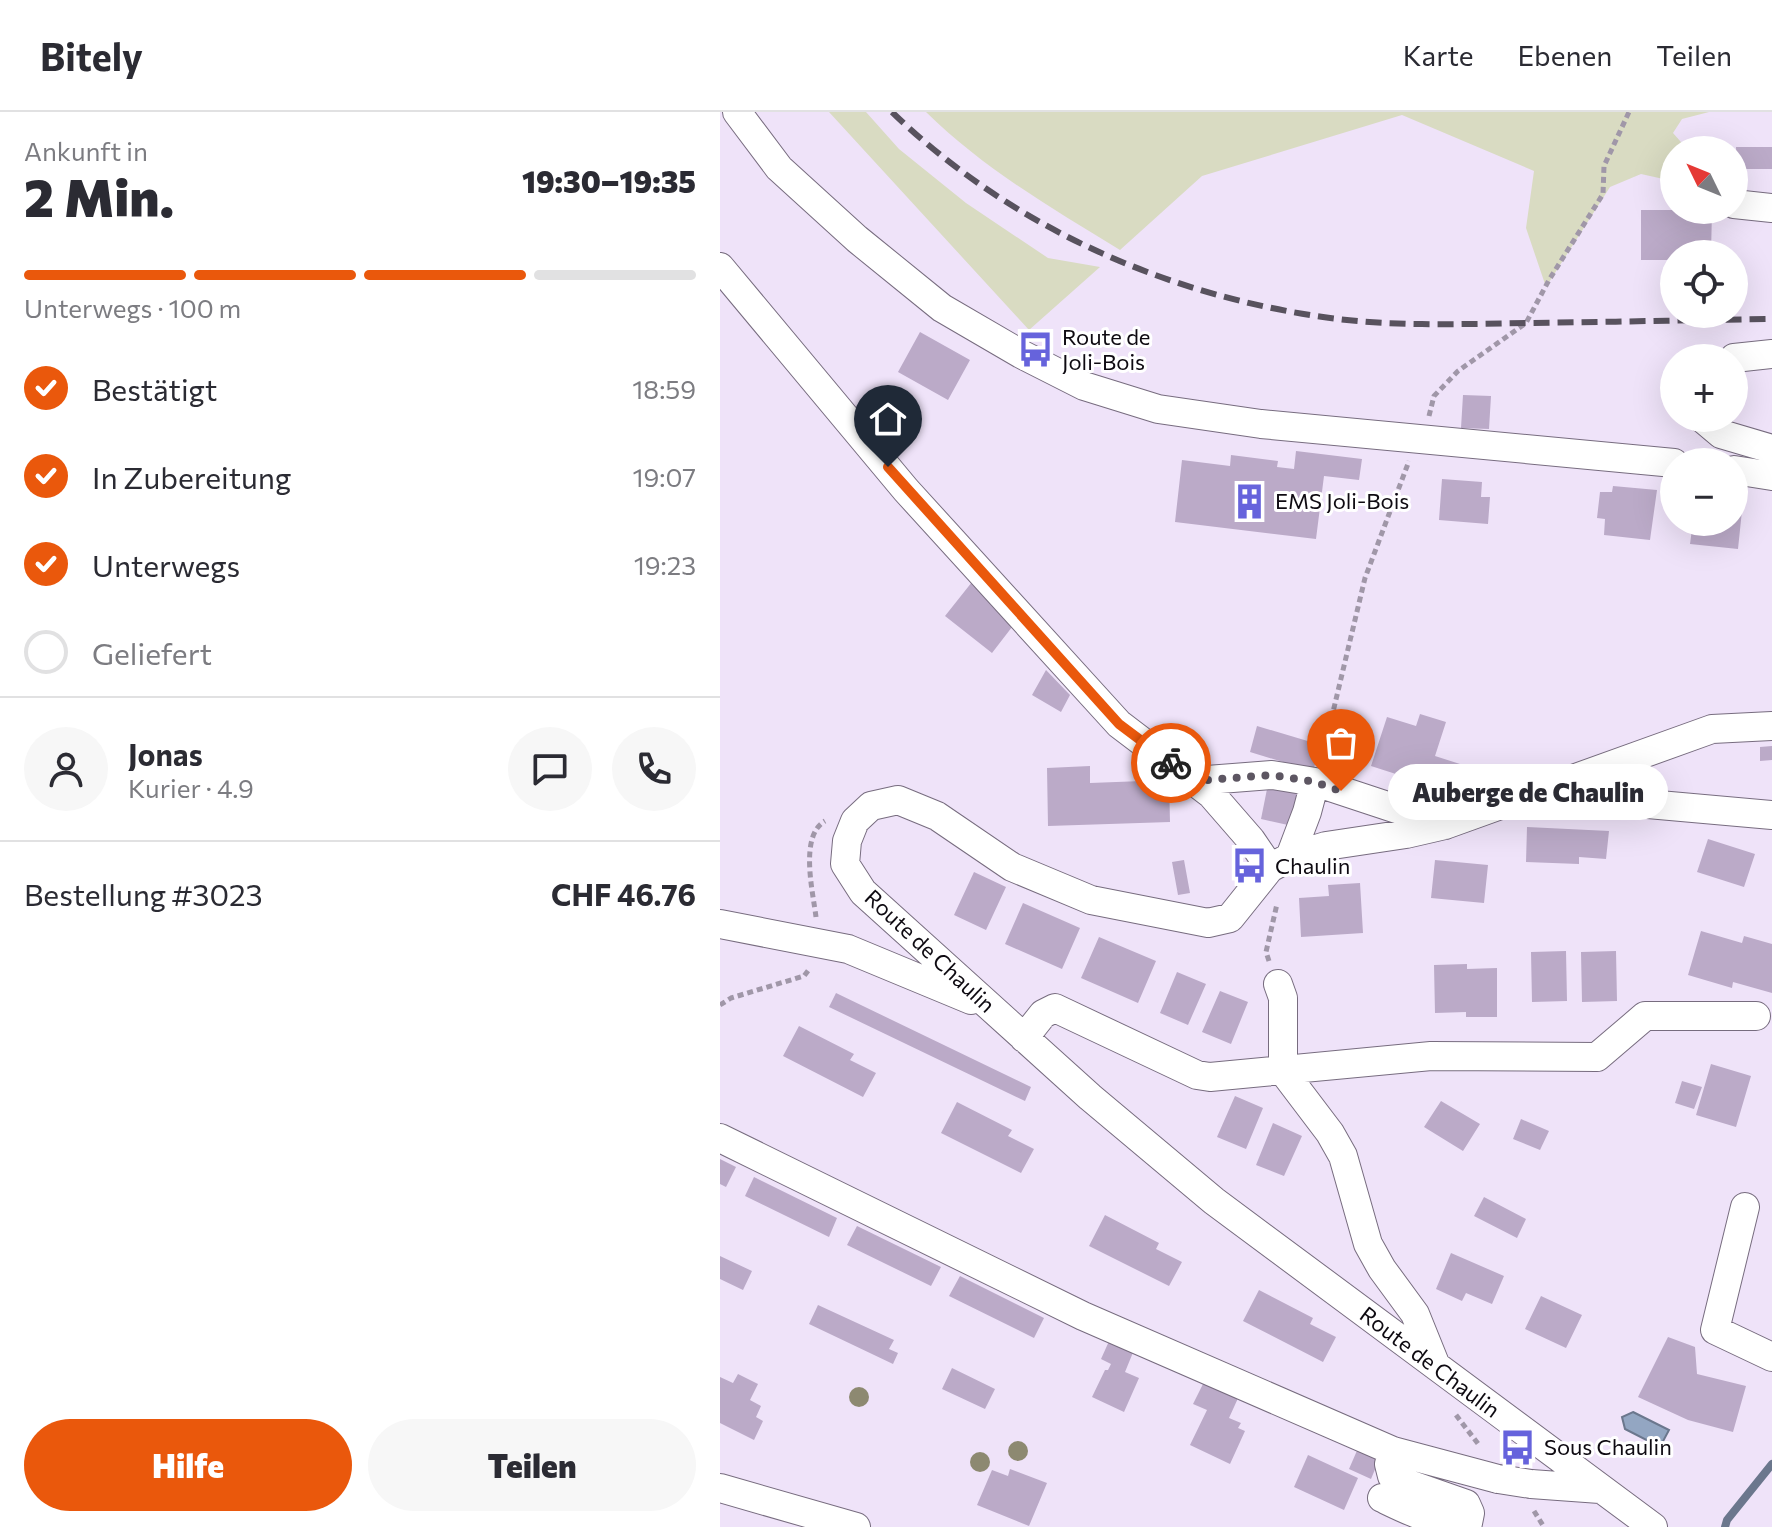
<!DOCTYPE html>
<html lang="de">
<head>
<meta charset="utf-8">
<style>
  body { margin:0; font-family:Commissioner,sans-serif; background:#f7f7f7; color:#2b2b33; height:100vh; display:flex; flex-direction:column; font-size:30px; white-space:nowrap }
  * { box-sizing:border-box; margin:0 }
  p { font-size:26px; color:#7c7c81 }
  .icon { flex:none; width:44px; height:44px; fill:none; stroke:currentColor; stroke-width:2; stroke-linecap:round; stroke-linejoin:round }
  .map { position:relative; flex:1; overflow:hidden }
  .panel { display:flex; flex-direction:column; background:#fff; width:720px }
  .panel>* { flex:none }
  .needle { width:52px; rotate:313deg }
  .fabs { position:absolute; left:940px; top:24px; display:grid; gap:16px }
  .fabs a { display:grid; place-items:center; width:88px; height:88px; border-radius:50%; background:#fff; box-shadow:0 8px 32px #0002; font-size:40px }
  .pin { position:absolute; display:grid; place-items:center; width:68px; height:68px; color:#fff; margin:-82px -34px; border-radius:50% 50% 50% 0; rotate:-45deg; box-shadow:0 0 8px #0007 }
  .pin .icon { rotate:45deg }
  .courier { position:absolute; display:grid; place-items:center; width:80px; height:80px; margin:-40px; border:6px solid #ea580c; border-radius:50%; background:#fff; color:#222; box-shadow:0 2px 10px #0007 }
  .bubble { position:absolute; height:56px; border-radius:28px; background:#fff; box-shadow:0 8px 32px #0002; font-size:26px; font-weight:800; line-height:56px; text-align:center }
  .overview em { font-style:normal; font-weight:800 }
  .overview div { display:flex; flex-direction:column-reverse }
  .overview { display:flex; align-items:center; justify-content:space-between; height:136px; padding:0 24px }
  h1 { font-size:52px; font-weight:800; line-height:60px }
  .bar { display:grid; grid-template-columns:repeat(4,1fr); gap:12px 8px; align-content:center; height:96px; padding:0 24px }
  .bar i { height:10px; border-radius:6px; background:#e1e1e2 }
  .bar .active { background:#ea580c }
  .bar p { grid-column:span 4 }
  .line { display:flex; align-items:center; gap:20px; padding:0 24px; border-top:2px solid #e1e1e2 }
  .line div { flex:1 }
  .round { display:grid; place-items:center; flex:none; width:84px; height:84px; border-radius:42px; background:#f7f7f7 }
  ol { padding:0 24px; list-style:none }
  li { display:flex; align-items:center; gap:24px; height:88px }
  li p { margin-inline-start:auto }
  li .icon { padding:8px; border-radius:50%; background:#ea580c; color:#fff; stroke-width:4 }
  li:last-child { color:#7c7c81 }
  li i { width:44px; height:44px; border:4px solid #e1e1e2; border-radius:50% }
  .cta { display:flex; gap:16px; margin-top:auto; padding:16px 24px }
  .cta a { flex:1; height:92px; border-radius:48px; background:#ea580c; color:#fff; font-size:32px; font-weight:800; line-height:92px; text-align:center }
  .cta a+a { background:#f7f7f7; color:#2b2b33 }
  header { display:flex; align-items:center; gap:48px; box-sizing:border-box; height:112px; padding:0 40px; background:#fff; border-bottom:2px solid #e1e1e2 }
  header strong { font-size:38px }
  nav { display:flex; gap:44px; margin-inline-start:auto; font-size:28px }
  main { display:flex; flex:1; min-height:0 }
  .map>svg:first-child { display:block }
  .green { fill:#d9dbc2 }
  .water { fill:#93a6c2; stroke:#6b778d; stroke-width:2 }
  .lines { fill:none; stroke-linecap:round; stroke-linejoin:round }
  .stream { stroke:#6b778d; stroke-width:8 }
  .building { fill:#bbaac8 }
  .minor-casing { stroke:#776c7f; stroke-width:30 }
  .path { stroke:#a097a8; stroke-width:5; stroke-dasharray:6 4; stroke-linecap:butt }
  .minor { stroke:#fff; stroke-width:28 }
  .rail { stroke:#58525e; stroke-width:6; stroke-dasharray:16 8; stroke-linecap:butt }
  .minor-bridge-casing { stroke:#776c7f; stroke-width:30; stroke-linecap:butt }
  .minor-bridge { stroke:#fff; stroke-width:28 }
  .tree { fill:#8d8971 }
  .done { stroke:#5d5662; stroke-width:8; stroke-dasharray:0 14.4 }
  .route { stroke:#ea580c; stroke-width:10 }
  .labels { text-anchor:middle; stroke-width:6; stroke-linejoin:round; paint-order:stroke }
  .poi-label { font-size:22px; fill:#0e0a11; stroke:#fff; text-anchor:start }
  .street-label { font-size:22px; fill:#0e0a11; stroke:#fff }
</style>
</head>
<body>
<header>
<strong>Bitely</strong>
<nav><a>Karte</a><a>Ebenen</a><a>Teilen</a></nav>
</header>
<main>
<section class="panel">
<div class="overview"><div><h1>2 Min.</h1><p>Ankunft in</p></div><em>19:30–19:35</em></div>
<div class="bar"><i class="active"></i><i class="active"></i><i class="active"></i><i></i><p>Unterwegs · 100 m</p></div>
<ol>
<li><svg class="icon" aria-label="check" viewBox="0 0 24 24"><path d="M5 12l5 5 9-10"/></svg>Bestätigt<p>18:59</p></li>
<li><svg class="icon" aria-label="check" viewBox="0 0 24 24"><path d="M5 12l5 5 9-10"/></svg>In Zubereitung<p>19:07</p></li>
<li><svg class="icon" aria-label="check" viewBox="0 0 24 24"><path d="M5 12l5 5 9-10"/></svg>Unterwegs<p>19:23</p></li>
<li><i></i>Geliefert</li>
</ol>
<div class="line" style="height:144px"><a class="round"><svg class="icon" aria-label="person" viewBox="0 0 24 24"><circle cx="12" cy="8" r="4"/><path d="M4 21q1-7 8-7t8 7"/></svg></a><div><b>Jonas</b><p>Kurier · 4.9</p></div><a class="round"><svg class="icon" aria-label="chat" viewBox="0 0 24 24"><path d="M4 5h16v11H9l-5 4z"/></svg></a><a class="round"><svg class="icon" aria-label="phone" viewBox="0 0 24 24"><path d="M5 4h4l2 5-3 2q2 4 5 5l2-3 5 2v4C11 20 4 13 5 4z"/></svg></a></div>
<div class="line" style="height:104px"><div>Bestellung #3023</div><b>CHF 46.76</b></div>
<div class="cta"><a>Hilfe</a><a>Teilen</a></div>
</section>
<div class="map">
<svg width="1052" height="1415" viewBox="0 0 1052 1415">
  <rect width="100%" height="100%" fill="#efe3f9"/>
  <path class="green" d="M 109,0 L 146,0 L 179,37 L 246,91 L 328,146 L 380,155 L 309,218 Z
    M 206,0 L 989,0 L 962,7 L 953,21 L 968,38 L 954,38 L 954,65 L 948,68 L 921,62 L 890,75 L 826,175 L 806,116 L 814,59 L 682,3 L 482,64 L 400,138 C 331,96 263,56 206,0 Z"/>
  <path class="water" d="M 913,1300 L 949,1318 L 940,1335 L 905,1317 L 902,1305 Z"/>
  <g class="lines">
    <path class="stream" d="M 1005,1415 L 1007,1408 L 1052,1352"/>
  </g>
  <path class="building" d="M 1016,35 L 1052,35 L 1052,57 L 1017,57 Z
    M 921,98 L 992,98 L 991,142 L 954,142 L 954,148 L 921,148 Z
    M 200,220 L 250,248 L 228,288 L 178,260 Z
    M 743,283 L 771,284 L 769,317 L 741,316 Z
    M 576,339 L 642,347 L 639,368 L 604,364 L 596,427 L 455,410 L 462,348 L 510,354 L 511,343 L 558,349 L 557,355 L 574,357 Z
    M 722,367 L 762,370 L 761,385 L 770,385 L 768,412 L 719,408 Z
    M 893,374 L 937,378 L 930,428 L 884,423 L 885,407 L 877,406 L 880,380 L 892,380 Z
    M 1014,388 L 1023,389 L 1018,437 L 970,432 L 973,410 L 1014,410 Z
    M 252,470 L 299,506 L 272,541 L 225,504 Z
    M 326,558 L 350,583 L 341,600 L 312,583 Z
    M 700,602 L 726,610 L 715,644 L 740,652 L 725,699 L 673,683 L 679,663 L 651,654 L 667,605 L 696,614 Z
    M 537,614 L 601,633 L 593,659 L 530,640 Z
    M 1052,634 L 1052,648 L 1040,649 L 1040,635 Z
    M 370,654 L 370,671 L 449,668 L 450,710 L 328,714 L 327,656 Z
    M 549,667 L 586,675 L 577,715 L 541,707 Z
    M 807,715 L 889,719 L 886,747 L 859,745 L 859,752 L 806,750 Z
    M 988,727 L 1035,742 L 1024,775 L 977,760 Z
    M 464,748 L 470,781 L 458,783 L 452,750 Z
    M 715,748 L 768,753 L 764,791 L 711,786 Z
    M 254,760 L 286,775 L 266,818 L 234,803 Z
    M 640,771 L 643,821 L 581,825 L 579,786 L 609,784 L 608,773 Z
    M 303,791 L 360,816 L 342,857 L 285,832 Z
    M 981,819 L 1022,831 L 1024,824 L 1052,832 L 1052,881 L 1013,870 L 1012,876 L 968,863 Z
    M 379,825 L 436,849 L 418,891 L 361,866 Z
    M 846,839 L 847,889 L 812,890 L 811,840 Z
    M 896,839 L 897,889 L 862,890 L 861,840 Z
    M 747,852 L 747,857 L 777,856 L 777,905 L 746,905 L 746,900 L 715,901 L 714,853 Z
    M 457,860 L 486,872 L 468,913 L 440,901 Z
    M 500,879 L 528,890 L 511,932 L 482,920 Z
    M 116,881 L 311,975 L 305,989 L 109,895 Z
    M 79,914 L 134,942 L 130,948 L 156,961 L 143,985 L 63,944 Z
    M 991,952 L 1031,964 L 1016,1015 L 976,1003 Z
    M 962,969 L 982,975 L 974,997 L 955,991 Z
    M 515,984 L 543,996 L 526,1037 L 497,1025 Z
    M 721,989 L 760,1012 L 743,1039 L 704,1015 Z
    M 237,990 L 292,1018 L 288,1024 L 314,1037 L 301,1061 L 221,1021 Z
    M 801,1007 L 829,1019 L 820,1038 L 793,1027 Z
    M 553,1011 L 582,1024 L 564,1064 L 536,1053 Z
    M 0,1047 L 16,1055 L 6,1075 L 0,1072 Z
    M 34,1065 L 117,1106 L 109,1125 L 25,1084 Z
    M 764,1085 L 806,1107 L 797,1126 L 754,1104 Z
    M 385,1103 L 439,1131 L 436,1137 L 462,1150 L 449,1174 L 369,1134 Z
    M 137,1114 L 221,1155 L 211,1174 L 127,1133 Z
    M 731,1141 L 784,1164 L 772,1192 L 746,1181 L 742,1189 L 716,1177 Z
    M 0,1144 L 32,1159 L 23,1178 L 0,1167 Z
    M 240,1164 L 324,1206 L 314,1226 L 229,1184 Z
    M 539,1178 L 593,1206 L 590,1212 L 616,1225 L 603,1250 L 523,1209 Z
    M 821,1184 L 862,1203 L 846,1236 L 805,1217 Z
    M 98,1193 L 174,1228 L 169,1237 L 178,1241 L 173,1252 L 89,1212 Z
    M 948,1225 L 975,1235 L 977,1262 L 1026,1274 L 1013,1320 L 968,1308 L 918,1285 Z
    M 390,1227 L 414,1238 L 405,1260 L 419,1266 L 404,1300 L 372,1285 L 385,1258 L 388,1258 L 391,1252 L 381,1247 Z
    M 232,1256 L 275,1277 L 265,1297 L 222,1277 Z
    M 18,1262 L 38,1272 L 30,1288 L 41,1294 L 36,1305 L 43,1309 L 34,1328 L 0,1311 L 0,1265 L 13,1271 Z
    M 485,1268 L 519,1284 L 509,1306 L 521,1311 L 518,1316 L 525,1319 L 510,1352 L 470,1333 L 487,1298 L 473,1292 Z
    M 639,1334 L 661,1343 L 651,1367 L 629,1357 Z
    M 588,1343 L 638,1366 L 624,1398 L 574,1375 Z
    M 290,1357 L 327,1371 L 309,1414 L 257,1393 L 272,1358 L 288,1364 Z"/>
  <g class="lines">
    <defs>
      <path id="minor" d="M 17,0 L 59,56 L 137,127 L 222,196 L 301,242 L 364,274 L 438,297 L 541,312 L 954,351
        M 1014,92 L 1052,96
        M 0,155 L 186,378 L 399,612 L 491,682 L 531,728 L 550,756
        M 1014,246 L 1052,242
        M 982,306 L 1001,322 L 1052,337
        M 1014,358 L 1052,364
        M 474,669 L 552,663 L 595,670 L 725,713
        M 803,691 L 894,689 L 1052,703
        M 570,745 L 587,700 L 595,670
        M 0,812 L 128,837 L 251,888
        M 558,872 L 563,886 L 563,959 L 610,1021 L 623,1044 L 648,1132 L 662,1157 L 695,1202 L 716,1254
        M 304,926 L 323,902 L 335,896 L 477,963 L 490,965 L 711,944 L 877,945 L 925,904 L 1036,904
        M 0,1026 L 363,1204 L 673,1339 L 778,1367
        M 1025,1095 L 995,1218 L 1052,1245
        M 811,1372 L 880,1377
        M 0,1376 L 136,1415
        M 662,1386 C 687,1398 720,1415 748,1411 L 750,1401 L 746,1392 L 683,1370 L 672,1364 L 669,1352 L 673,1339
        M 933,1415 L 494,1089 L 370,985 L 143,780 L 125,752 L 127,729 L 135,709 L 151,694 L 178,688 L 217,704 L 292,755 L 371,788 L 488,811 L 510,806 L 550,756 L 570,745 L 606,734 L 686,722 L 725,713 L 992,617 L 1052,614"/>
    </defs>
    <use href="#minor" class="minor-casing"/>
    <path class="path" d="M 709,304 L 714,284 L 738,259 L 806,211 L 829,168 L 883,82 L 884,54 L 909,0
      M 602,646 L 645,466 L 689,349
      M 96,805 C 93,780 79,724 105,709
      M 549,849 L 546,840 L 557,792
      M 0,893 L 11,886 L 84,864 L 90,856
      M 736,1303 L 759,1333
      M 814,1399 L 824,1415"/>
    <use href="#minor" class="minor"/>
    <path class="rail" d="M 172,0 C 288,113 443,182 603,205 C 671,215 741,212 809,211 C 890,210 971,208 1052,207"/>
    <defs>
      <path id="minor-bridge" d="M 778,1367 L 811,1372"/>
    </defs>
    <use href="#minor-bridge" class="minor-bridge-casing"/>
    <use href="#minor-bridge" class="minor-bridge"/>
  </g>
  <g class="tree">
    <circle cx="139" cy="1285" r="10"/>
    <circle cx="298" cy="1339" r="10"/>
    <circle cx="260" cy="1350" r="10"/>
  </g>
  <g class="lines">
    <path class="done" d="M 451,651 L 474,669 L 552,663 L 595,670 L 621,679"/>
    <path class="route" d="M 168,355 L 399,612 L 451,651"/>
  </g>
  <defs>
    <symbol id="bus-bare" viewBox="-9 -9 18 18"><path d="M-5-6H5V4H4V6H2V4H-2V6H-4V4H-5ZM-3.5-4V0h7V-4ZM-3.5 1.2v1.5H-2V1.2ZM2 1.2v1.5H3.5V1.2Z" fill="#6663dc" stroke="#fff" stroke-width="2.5" paint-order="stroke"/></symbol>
    <symbol id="building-bare" viewBox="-9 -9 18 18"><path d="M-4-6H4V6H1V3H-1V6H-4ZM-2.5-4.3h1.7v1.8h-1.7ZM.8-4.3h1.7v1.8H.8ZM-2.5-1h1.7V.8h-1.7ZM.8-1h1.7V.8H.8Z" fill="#6663dc" stroke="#fff" stroke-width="2.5" paint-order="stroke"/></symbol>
  </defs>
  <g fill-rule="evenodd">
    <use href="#bus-bare" x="290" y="212" width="51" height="51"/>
    <use href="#building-bare" x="504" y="364" width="51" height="51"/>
    <use href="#bus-bare" x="504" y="728" width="51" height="51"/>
    <use href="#bus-bare" x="772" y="1310" width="51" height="51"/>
  </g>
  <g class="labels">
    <g class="poi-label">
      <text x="342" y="233">Route de<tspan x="342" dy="25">Joli-Bois</tspan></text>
      <text x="555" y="397">EMS Joli-Bois</text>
      <text x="555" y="762">Chaulin</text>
      <text x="824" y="1343">Sous Chaulin</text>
    </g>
    <g class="street-label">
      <text transform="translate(210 839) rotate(43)" y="8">Route de Chaulin</text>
      <text transform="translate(710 1250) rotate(37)" y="8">Route de Chaulin</text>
    </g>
  </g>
</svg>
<div class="fabs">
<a><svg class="needle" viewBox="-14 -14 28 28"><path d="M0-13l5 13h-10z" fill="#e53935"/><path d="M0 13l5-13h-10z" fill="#7c7c81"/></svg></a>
<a><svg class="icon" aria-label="locate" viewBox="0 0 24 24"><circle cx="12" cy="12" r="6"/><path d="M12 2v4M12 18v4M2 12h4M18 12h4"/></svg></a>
<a>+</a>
<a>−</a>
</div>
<div class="pin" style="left:621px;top:679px;background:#ea580c"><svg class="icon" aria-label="bag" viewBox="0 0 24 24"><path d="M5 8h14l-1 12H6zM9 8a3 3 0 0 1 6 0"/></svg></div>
<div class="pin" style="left:168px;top:355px;background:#1f2937"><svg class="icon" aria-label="home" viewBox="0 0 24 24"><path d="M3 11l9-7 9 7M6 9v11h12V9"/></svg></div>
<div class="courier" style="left:451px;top:651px"><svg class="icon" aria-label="bike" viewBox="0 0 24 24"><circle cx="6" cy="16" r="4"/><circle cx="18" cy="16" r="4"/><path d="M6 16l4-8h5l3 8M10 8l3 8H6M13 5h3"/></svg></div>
<div class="bubble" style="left:668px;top:652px;width:280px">Auberge de Chaulin</div>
</div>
</main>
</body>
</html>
